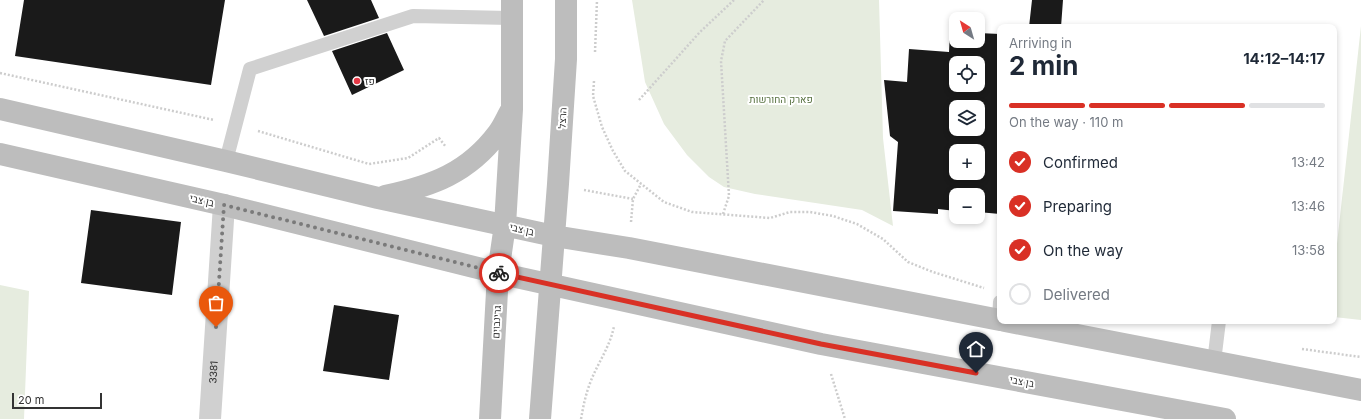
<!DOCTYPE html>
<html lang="en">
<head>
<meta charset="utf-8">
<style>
  body { margin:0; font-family:Inter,Heebo,sans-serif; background:#f6f6f7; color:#1f2937; height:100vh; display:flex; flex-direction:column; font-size:15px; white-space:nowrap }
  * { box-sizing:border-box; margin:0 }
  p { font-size:13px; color:#747a83 }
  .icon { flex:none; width:22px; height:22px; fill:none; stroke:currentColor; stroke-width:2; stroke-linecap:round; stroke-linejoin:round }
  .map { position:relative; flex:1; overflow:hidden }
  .details { position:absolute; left:997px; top:24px; width:340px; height:300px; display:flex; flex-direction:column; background:#fff; border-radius:8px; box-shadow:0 2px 6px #0003 }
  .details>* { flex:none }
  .needle { width:26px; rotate:323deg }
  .controls { position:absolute; left:949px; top:12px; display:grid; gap:8px }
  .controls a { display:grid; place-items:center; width:36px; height:36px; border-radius:8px; background:#fff; box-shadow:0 2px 6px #0003; font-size:20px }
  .scale { position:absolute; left:12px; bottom:10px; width:90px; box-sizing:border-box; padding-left:4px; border:2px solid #333; border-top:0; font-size:11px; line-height:14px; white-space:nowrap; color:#333; -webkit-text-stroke:3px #fff; paint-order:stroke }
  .pin { position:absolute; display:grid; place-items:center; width:34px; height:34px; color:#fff; margin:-41px -17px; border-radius:50% 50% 50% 0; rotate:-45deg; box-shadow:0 0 4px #0007 }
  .pin .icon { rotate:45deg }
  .courier { position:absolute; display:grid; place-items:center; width:40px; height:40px; margin:-20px; border:3px solid #d93025; border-radius:50%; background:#fff; color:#222; box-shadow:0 1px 5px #0007 }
  .summary em { font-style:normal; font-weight:700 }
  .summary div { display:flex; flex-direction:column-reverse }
  .summary { display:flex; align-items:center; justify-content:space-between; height:68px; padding:0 12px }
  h1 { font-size:26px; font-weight:700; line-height:30px }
  .bar { display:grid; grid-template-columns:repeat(4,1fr); gap:6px 4px; align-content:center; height:48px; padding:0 12px }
  .bar i { height:5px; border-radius:3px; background:#e0e1e3 }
  .bar .active { background:#d93025 }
  .bar p { grid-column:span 4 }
  ol { padding:0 12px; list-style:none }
  li { display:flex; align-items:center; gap:12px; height:44px }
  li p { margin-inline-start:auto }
  li .icon { padding:4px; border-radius:50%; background:#d93025; color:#fff; stroke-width:4 }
  li:last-child { color:#747a83 }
  li i { width:22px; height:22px; border:2px solid #e0e1e3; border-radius:50% }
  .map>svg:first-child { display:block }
  .green { fill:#e6ecdf }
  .building { fill:#1a1a1a; fill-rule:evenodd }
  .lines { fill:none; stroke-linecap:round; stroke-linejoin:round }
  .path { stroke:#cdcdcd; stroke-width:2.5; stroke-dasharray:2 2; stroke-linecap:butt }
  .lane { stroke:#d0d0d0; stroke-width:14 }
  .street { stroke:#d0d0d0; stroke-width:22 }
  .secondary { stroke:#bdbdbd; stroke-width:22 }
  .done { stroke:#7a7a7a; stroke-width:4; stroke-dasharray:0 7.2 }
  .route { stroke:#d93025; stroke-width:5 }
  .poi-dot { fill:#e63946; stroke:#fff; stroke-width:1.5 }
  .labels { text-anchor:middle; stroke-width:4; stroke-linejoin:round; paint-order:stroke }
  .poi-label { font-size:10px; fill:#333; stroke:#fff; text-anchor:start }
  .park-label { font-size:10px; fill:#56703f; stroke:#fff }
  .street-label { font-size:10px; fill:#333; stroke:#fff }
</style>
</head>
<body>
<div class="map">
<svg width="1361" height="419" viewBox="0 0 1361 419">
  <rect width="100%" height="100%" fill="#fff"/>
  <path class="green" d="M 632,0 L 879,0 L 883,138 L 893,226 L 862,210 L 755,194 L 724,187 L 709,177 L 687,155 L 664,124 L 645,82 Z
    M 1361,26 L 1361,320 L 1334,317 L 1334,271 Z
    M 0,285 L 29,291 L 24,419 L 0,419 Z"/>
  <path class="building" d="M 24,0 L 225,0 L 211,85 L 15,56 Z
    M 307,0 L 371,0 L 379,18 L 324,36 Z
    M 1032,0 L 1063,0 L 1061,27 L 1029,27 Z
    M 950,31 L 956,31 L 956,41 L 978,41 L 978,33 L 1000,34 L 1000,214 L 978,212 L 978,195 L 956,195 L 956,211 L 938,209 L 938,214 L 893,211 L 898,142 L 890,136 L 884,80 L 907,82 L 909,49 L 949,52 ZM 956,63 L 978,63 L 978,85 L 956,85 ZM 956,107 L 978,107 L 978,129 L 956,129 ZM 956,151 L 978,151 L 978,173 L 956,173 Z
    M 387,33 L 404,70 L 352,95 L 332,51 Z
    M 91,210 L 181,222 L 172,295 L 81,283 Z
    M 334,305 L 399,315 L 389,380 L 323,371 Z"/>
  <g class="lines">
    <path class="path" d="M 595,52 L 597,0
      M 0,73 L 214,120
      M 594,81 L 593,96 L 602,127 L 613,151 L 625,171 L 664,202 L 692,212 L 770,218 L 790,212 L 810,212 L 833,216 L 857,224 L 883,239 L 908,262 L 933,272 L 984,288
      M 639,100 L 700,32 L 734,0
      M 258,131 L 369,164 L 408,158 L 439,138 L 446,147
      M 584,190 L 633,199
      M 723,214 L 729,196 L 721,61 L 725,41 L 764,0
      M 631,222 L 633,199 L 641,184
      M 1302,349 L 1361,357
      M 831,374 L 845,419
      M 581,419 C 583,408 585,397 589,386 C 596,365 610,348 614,326"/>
    <path class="lane" d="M 226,161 L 250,69 L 413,16 L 512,18
      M 999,320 L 1000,302
      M 1214,362 L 1219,321"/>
    <path class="street" id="s1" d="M 210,419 L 224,205"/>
    <path class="secondary" d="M 0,109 L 226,161 L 378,198 L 554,236 L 629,248 L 1000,320
      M 0,154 L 224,205 L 498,273 L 821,344 L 1225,419
      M 385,196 C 432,186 468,173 498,133 C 503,127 506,119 510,112
      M 1005,321 L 1361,390
      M 490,419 L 498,273 L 505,225 L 512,109 L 512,0
      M 540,419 L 558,184 L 566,59 L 566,0"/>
  </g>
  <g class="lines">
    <path class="done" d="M 216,327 L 224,205 L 499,273"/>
    <path class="route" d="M 499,273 L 821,344 L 976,373"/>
  </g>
  <circle class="poi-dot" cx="357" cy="81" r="4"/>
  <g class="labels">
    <g class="poi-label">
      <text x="365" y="85">פז</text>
    </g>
    <g class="park-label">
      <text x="781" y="103">פארק החורשות</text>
    </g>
    <g class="street-label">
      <text transform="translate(562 118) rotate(-87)" y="4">הרצל</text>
      <text transform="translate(202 200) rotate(13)" y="4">בן צבי</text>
      <text transform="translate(522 229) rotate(13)" y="4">בן צבי</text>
      <text transform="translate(496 322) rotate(-87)" y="4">גרינבוים</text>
      <text dy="4" stroke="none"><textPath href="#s1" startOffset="47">3381</textPath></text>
      <text transform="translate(1022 381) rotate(11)" y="4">בן צבי</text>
    </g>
  </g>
</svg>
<div class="controls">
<a><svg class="needle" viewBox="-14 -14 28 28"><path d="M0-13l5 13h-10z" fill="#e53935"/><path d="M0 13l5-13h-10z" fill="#747a83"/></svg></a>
<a><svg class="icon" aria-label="locate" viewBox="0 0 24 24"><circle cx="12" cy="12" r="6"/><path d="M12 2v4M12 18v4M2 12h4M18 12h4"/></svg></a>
<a><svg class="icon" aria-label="layers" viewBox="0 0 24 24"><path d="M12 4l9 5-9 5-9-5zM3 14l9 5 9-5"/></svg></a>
<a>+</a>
<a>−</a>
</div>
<div class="scale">20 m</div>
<div class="pin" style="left:216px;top:327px;background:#ea580c"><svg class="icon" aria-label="bag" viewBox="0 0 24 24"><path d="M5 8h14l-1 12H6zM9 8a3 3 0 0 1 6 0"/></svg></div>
<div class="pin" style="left:976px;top:373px;background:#1f2937"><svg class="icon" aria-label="home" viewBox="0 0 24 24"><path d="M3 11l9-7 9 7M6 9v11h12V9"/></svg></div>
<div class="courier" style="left:499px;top:273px"><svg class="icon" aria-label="bike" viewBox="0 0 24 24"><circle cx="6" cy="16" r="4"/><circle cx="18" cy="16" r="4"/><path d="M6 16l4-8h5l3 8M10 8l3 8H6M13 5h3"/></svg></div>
<section class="details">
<div class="summary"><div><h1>2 min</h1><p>Arriving in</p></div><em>14:12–14:17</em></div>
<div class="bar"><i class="active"></i><i class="active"></i><i class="active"></i><i></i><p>On the way · 110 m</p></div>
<ol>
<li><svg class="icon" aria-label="check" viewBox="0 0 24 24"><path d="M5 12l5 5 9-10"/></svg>Confirmed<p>13:42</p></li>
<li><svg class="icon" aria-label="check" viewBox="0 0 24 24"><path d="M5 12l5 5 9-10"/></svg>Preparing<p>13:46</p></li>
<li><svg class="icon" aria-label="check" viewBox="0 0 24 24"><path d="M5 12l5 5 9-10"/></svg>On the way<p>13:58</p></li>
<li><i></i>Delivered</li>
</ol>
</section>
</div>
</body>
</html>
